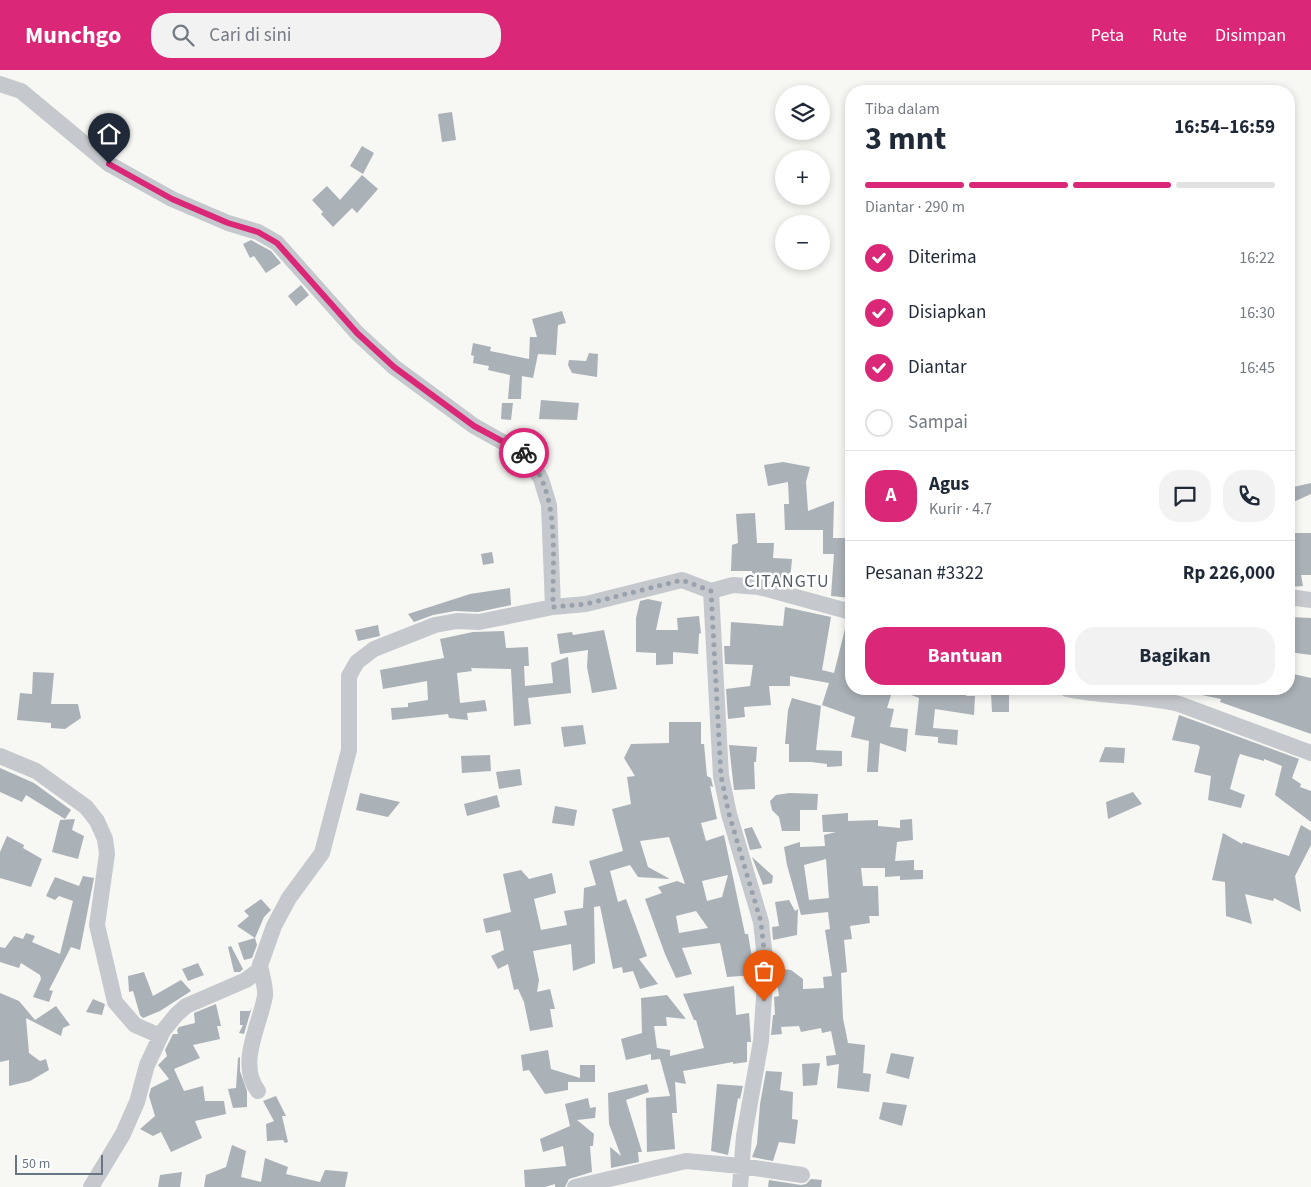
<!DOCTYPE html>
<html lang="id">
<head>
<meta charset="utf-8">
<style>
  body { margin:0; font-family:"Source Sans 3",sans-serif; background:#f2f2f3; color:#1f2937; height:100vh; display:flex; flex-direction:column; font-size:19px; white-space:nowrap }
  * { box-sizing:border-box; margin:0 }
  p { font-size:16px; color:#747a83 }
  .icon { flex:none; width:28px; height:28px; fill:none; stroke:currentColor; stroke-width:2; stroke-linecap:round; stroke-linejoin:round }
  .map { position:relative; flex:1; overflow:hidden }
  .details { position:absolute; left:845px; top:15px; width:450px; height:610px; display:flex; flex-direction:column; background:#fff; border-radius:20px; box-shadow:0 2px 8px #0003 }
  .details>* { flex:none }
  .fabs { position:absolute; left:775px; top:15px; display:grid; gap:10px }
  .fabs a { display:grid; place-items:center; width:55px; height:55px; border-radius:50%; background:#fff; box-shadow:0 2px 8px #0003; font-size:25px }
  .scale { position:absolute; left:15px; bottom:12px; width:88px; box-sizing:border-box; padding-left:5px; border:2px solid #677585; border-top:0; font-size:14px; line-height:18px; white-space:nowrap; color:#677585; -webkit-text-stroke:4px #fff; paint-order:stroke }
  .pin { position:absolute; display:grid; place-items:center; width:42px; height:42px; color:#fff; margin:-51px -21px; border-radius:50% 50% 50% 0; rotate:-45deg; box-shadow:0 0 5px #0007 }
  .pin .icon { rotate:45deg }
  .courier { position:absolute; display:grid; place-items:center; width:50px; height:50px; margin:-25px; border:4px solid #db2777; border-radius:50%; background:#fff; color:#222; box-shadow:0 1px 6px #0007 }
  .overview em { font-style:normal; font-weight:700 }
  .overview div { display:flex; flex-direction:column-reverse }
  .overview { display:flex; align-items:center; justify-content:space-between; height:85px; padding:0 20px }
  h1 { font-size:32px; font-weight:700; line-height:38px }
  .bar { display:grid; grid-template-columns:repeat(4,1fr); gap:8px 5px; align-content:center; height:60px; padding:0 20px }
  .bar i { height:6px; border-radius:4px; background:#e0e1e3 }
  .bar .on { background:#db2777 }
  .bar p { grid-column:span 4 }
  .line { display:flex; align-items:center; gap:12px; padding:0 20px; border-top:1px solid #e0e1e3 }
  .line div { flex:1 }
  .round { display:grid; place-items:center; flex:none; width:52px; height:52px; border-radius:20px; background:#f2f2f3 }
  ol { padding:0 20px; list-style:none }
  li { display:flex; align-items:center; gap:15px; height:55px }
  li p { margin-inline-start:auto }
  li .icon { padding:5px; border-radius:50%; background:#db2777; color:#fff; stroke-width:4 }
  li:last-child { color:#747a83 }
  li i { width:28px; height:28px; border:2px solid #e0e1e3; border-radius:50% }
  .cta { display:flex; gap:10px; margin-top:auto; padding:10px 20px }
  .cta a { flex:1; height:58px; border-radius:20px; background:#db2777; color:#fff; font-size:20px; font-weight:700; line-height:58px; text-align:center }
  .cta a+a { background:#f2f2f3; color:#1f2937 }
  header { display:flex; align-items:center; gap:30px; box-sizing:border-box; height:70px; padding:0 25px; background:#db2777; color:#fff }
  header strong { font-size:24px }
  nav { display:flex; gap:28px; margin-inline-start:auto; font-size:18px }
  .search { width:350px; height:45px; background:#f2f2f3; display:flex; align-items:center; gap:12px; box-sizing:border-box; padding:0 18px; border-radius:20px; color:#747a83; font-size:19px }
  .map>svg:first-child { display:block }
  .building { fill:#aab1b7; fill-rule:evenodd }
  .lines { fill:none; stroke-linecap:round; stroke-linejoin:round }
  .minor { stroke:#c5c8cc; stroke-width:16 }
  .done { stroke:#99a2ac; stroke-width:5; stroke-dasharray:0 9 }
  .route { stroke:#db2777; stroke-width:6 }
  .labels { text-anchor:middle; stroke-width:5; stroke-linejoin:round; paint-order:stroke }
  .quarter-label { font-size:18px; letter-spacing:1px; fill:#555f6a; stroke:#fff }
</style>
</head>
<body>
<header>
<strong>Munchgo</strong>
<div class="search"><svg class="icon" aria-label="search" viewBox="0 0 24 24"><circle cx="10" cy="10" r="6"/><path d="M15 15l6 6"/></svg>Cari di sini</div>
<nav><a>Peta</a><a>Rute</a><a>Disimpan</a></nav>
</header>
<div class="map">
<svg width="1311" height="1117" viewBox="0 0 1311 1117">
  <rect width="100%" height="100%" fill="#f7f7f4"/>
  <path class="building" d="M 452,42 L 456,70 L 442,72 L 438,44 Z
    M 362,76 L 374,83 L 363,104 L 350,96 Z
    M 362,105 L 378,119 L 357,143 L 352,138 L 333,157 L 321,144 L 323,142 L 312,130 L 327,116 L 340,130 Z
    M 251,170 L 271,181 L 281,193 L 266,203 L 254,186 L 250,188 L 243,174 Z
    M 301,215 L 309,225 L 296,236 L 288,226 Z
    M 562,241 L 566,253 L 558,255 L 556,285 L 538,284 L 533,308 L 522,306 L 521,329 L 508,329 L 510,305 L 488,300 L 489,296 L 473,293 L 474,286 L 471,285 L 473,273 L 491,277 L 490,281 L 529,289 L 530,267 L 537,267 L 532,249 Z
    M 589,283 L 598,284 L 597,307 L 572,303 L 568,295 L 569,290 L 586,291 Z
    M 541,330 L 579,333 L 577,350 L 539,349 Z
    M 502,333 L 513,333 L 511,350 L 501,349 Z
    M 783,392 L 810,397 L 806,412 L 808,441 L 834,431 L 833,468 L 851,468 L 851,488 L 848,487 L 846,509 L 851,510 L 851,528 L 831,526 L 834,484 L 823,484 L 823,460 L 785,460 L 784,434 L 789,434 L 788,412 L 768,416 L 764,395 Z
    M 1311,413 L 1311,424 L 1289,434 L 1289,418 Z
    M 755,443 L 757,473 L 774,473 L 773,488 L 792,489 L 790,510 L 752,506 L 752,501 L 731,501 L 732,475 L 738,473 L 736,444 Z
    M 1289,463 L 1311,463 L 1311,505 L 1301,505 L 1303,516 L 1289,517 Z
    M 492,482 L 494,493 L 483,495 L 481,484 Z
    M 510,518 L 511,535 L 478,542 L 455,541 L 433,545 L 414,552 L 408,544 L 470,524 Z
    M 648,529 L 662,532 L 656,560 L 678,560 L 677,548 L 699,546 L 701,563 L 699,564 L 698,584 L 673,582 L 673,594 L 656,595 L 656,583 L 636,582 L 636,548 L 640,531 Z
    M 785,537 L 831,547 L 822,600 L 834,603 L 847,551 L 851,552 L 851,619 L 893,619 L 887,638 L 894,639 L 890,657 L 908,659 L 906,682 L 880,673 L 878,702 L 867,702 L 869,671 L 851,667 L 855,647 L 822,635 L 829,613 L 790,606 L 790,616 L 769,616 L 771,635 L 744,637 L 745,647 L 728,649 L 726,619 L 750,616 L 753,595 L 725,594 L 724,576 L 730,576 L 731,552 L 783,556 Z
    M 1289,547 L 1311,548 L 1311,585 L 1289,582 Z
    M 378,555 L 380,566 L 358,571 L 355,560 Z
    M 604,560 L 617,619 L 592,623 L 587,597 L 588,580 L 560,584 L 557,564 L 572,562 L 573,565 Z
    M 504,561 L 506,578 L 528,577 L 529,596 L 524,596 L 525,616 L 553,613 L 551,593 L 568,587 L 571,623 L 528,628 L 531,654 L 514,656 L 511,599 L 471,598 L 472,601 L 457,603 L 460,633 L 485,630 L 487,641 L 467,643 L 468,650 L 449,648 L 448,644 L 392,650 L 391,638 L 408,637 L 408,633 L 428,630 L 427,611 L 383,619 L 380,600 L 444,588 L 440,569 L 473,562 Z
    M 33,602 L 54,603 L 51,634 L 78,634 L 81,648 L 65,659 L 51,658 L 51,653 L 17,650 L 20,623 L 32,624 Z
    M 1289,603 L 1311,608 L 1311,664 L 1220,632 L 1221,629 L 1192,623 L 1192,619 L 1289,619 Z
    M 896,619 L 966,619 L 966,626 L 975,626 L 974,645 L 935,639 L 933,658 L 958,660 L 957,675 L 938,673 L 938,667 L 915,665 L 919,628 Z
    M 991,624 L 1009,624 L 1009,642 L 992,642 Z
    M 792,628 L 821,636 L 816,680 L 842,681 L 842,696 L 827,697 L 827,694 L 811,692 L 789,692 L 789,674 L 785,674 L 788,640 Z
    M 1179,645 L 1299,689 L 1292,708 L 1301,714 L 1300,717 L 1311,721 L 1311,752 L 1275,725 L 1282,696 L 1264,689 L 1264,691 L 1240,684 L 1238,689 L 1230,719 L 1245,725 L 1241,738 L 1208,730 L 1211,706 L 1194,702 L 1200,677 L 1198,675 L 1172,670 Z
    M 669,652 L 701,652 L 701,674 L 704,674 L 707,706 L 711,708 L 713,717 L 710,716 L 717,749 L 701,753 L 706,771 L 724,765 L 745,864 L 748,864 L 755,905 L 727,907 L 720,873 L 682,878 L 692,904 L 676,908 L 665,884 L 645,829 L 662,823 L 658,817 L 677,811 L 685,814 L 669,767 L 640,771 L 648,797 L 670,809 L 638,807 L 630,795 L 610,801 L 618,832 L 626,829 L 647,886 L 639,889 L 658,914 L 640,919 L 633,901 L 623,903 L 622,897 L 613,899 L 600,836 L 594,837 L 595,893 L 573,901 L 571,874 L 533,881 L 539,910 L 537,922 L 550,919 L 555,939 L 550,939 L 553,957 L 530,961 L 524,932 L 518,919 L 514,920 L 508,894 L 498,899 L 491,886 L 504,880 L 500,860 L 486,863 L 483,849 L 511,842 L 503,804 L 521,800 L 529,809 L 552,803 L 556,823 L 534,829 L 541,860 L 567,855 L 564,841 L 583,838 L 584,818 L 596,815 L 589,791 L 623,781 L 612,739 L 631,734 L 627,707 L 635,706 L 624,688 L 631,674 L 669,673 ZM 728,805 L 722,827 L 707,831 L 702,811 ZM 696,841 L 708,858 L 679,863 L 676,846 Z
    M 583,655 L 586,674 L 564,677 L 561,657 Z
    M 729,675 L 757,677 L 756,692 L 754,692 L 755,719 L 734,720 Z
    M 1105,677 L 1125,678 L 1124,693 L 1099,692 Z
    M 490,685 L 491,701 L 462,703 L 461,686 Z
    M 0,698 L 34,713 L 71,740 L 65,749 L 26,725 L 22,732 L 0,722 Z
    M 520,699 L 522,715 L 499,719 L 496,702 Z
    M 1133,722 L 1142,734 L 1108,749 L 1106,732 Z
    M 360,723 L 400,732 L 388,747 L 356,740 Z
    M 790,723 L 818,724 L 817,740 L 800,740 L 800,761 L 782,761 L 779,747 L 772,740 L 770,731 L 776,725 Z
    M 497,725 L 500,737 L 467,746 L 464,734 Z
    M 555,736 L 577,740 L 574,756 L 552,753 Z
    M 848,743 L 848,751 L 878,750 L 878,756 L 900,758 L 900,750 L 912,749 L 913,770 L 897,772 L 895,791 L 914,790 L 914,800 L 923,800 L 923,809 L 900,810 L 900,806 L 885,807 L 885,798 L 861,798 L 863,816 L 878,816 L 879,846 L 869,846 L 870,853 L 850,856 L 852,869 L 844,870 L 847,902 L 841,903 L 843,948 L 848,973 L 865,975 L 863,1003 L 871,1004 L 869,1022 L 837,1018 L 839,994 L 827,996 L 826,986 L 836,985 L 831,961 L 822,963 L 821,958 L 801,962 L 799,956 L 781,957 L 782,964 L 771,965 L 773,945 L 775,945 L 774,927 L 779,926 L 776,905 L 781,899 L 791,900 L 803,909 L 803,919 L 824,918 L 823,907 L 832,906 L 825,860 L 830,859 L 828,842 L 801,845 L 787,795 L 784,777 L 800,772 L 800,777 L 825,776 L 824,765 L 836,762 L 823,762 L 822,745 ZM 826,789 L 829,828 L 809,830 L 804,795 Z
    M 75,749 L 72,760 L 84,766 L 78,789 L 52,782 L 60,750 Z
    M 1301,755 L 1311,761 L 1311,775 L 1295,806 L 1301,842 L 1274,828 L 1273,831 L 1245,824 L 1252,854 L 1226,846 L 1225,812 L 1212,810 L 1223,763 L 1242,774 L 1243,772 L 1289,786 Z
    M 752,757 L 762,778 L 750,780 L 744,759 Z
    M 7,766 L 24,775 L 23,778 L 42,789 L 31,817 L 0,808 L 0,782 Z
    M 752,787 L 773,806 L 772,813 L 763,815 Z
    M 83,806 L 94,808 L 80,880 L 71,877 L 49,920 L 53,921 L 49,932 L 33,927 L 41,909 L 40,905 L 21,893 L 19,898 L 0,892 L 0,877 L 5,878 L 14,866 L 23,869 L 26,863 L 35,866 L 32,872 L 60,884 L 73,831 L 59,826 L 55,830 L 46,826 L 55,807 L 79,816 Z
    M 261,829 L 271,840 L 264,847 L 255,868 L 237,856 L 249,846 L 244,841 Z
    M 789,830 L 795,841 L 798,839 L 797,865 L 773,870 L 772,857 L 779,856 L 775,832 Z
    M 255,868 L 257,875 L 252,888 L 244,890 L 238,873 Z
    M 231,876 L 243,899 L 240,902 L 234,902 L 228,877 Z
    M 198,893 L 204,905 L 188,911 L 182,899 Z
    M 144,902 L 153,926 L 181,910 L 191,921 L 160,941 L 143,948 L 140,945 L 133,921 L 129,922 L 128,906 Z
    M 734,916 L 736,945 L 749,943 L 751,972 L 747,972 L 747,992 L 733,994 L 733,992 L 683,1001 L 686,1014 L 675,1012 L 677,1043 L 672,1043 L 675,1079 L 647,1082 L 646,1028 L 670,1026 L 660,989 L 651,990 L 651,984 L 626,990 L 621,969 L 642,963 L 641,928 L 667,925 L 686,949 L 666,947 L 667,956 L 654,956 L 657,978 L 670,980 L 670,986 L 704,978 L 696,950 L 694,950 L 683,924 Z
    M 0,923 L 19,931 L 35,950 L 56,936 L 70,955 L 63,958 L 61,966 L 26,948 L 29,983 L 40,991 L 46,989 L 49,1000 L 30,1011 L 9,1016 L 9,990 L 0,992 Z
    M 93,929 L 105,934 L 102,945 L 86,942 Z
    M 216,934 L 221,956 L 217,956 L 220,969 L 193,975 L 200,988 L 174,999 L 184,1021 L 203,1016 L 205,1031 L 224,1031 L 226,1044 L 195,1051 L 202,1068 L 171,1082 L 161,1062 L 153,1066 L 140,1059 L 155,1046 L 149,1026 L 151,1018 L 169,1009 L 158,995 L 167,986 L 165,980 L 173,964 L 178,964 L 177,960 L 179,957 L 195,953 L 194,943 Z
    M 252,937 L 244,964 L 239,963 L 243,955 L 240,955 L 240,941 L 250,941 Z
    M 548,980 L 551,999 L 580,1008 L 580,995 L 595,995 L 595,1012 L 568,1012 L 568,1020 L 545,1024 L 529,1000 L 523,1001 L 521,985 Z
    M 891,983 L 914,987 L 909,1009 L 886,1003 Z
    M 240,987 L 240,1001 L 247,1021 L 247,1037 L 233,1038 L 228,1019 L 236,1018 L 238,988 Z
    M 820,993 L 817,1015 L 803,1016 L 802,994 Z
    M 766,1001 L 782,1002 L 780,1020 L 793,1022 L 792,1049 L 798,1050 L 795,1074 L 779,1072 L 773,1091 L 752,1087 L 757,1074 L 760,1034 Z
    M 647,1014 L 649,1022 L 626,1030 L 642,1082 L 638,1082 L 639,1092 L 611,1098 L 610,1077 L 621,1086 L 609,1054 L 608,1023 Z
    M 717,1014 L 743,1016 L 740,1029 L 738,1028 L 728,1085 L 711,1081 Z
    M 276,1026 L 286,1046 L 282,1046 L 288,1072 L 285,1073 L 283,1070 L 267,1071 L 266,1054 L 274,1051 L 263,1031 Z
    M 588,1028 L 590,1038 L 596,1037 L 595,1048 L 577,1050 L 594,1064 L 593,1076 L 590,1076 L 592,1102 L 569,1109 L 565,1117 L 555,1117 L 555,1114 L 545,1117 L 525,1117 L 524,1100 L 566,1096 L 563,1076 L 543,1082 L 540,1069 L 570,1056 L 565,1034 Z
    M 883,1032 L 907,1035 L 902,1056 L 879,1049 Z
    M 232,1075 L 246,1081 L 241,1107 L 261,1112 L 265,1088 L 288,1097 L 286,1104 L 320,1112 L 325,1100 L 348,1102 L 345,1117 L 204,1117 L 206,1105 L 226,1097 Z
    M 182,1102 L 180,1117 L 158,1117 L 160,1105 Z
    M 811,1109 L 822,1110 L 821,1117 L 768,1117 L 769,1110 L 801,1115 L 806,1114 Z"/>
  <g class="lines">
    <path class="minor" d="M 0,14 L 21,21 L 109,94 L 172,129 L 228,153 L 258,162 L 277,173 L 357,263 L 394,297 L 474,356 L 526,385 L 541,409 L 549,435 L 553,537 L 586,534 L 682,510 L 711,521 L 733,515 L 759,517 L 851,542
      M 711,521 L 721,706 L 729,744 L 761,852 L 766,898 L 761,971 L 744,1066 L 740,1117
      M 1289,527 L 1311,530
      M 1067,619 C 1104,627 1142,625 1179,634 L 1311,683
      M 0,686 L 36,701 L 86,737 L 97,751 L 105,769 L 107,784 L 97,855 L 115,932 L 135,955 L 160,966
      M 258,1021 C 237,994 260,955 265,926 C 266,916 261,904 260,894
      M 91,1117 L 123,1064 L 137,1032 L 147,995 L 163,961 L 176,945 L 186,936 L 246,910 L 258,901 L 274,856 L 289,828 L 322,783 L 349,680 L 349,606 L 357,592 L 374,579 L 435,555 L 457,551 L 479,552 L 553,537
      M 575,1117 L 686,1091 L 741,1096 L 802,1105"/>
  </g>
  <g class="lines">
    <path class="done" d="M 524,383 C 562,421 552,489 553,537 L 586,534 L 682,510 L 711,521 L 721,706 L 729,744 L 761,852 L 766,898 L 764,931"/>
    <path class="route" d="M 109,94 L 172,129 L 228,153 L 258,162 L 277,173 L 357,263 L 394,297 L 474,356 L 524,383"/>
  </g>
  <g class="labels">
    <g class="quarter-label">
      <text x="787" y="517">CITANGTU</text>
    </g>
  </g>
</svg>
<div class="fabs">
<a><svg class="icon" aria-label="layers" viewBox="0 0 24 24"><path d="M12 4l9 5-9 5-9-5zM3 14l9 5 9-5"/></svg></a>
<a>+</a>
<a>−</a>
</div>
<div class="scale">50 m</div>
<div class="pin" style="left:764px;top:931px;background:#ea580c"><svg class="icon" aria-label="bag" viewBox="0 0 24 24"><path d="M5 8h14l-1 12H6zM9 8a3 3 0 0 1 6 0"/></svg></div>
<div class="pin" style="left:109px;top:94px;background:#1f2937"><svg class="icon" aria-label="home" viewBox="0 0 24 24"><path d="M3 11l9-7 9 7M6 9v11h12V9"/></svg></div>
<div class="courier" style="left:524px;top:383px"><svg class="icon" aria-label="bike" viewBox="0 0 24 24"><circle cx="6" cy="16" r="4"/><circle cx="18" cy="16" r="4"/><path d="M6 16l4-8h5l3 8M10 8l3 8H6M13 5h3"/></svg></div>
<section class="details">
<div class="overview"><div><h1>3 mnt</h1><p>Tiba dalam</p></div><em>16:54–16:59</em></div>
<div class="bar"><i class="on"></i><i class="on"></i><i class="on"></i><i></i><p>Diantar · 290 m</p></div>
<ol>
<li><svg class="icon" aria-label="check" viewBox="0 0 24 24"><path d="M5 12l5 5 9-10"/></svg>Diterima<p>16:22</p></li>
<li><svg class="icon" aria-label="check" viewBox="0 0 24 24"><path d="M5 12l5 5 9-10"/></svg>Disiapkan<p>16:30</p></li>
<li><svg class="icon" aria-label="check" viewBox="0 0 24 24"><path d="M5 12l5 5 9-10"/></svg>Diantar<p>16:45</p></li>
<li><i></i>Sampai</li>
</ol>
<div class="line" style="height:90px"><b class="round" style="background:#db2777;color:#fff">A</b><div><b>Agus</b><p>Kurir · 4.7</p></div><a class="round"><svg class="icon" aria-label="chat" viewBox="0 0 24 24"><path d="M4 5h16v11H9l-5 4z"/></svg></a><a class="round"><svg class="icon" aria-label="phone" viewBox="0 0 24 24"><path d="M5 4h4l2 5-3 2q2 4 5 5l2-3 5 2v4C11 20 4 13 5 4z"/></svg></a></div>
<div class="line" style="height:65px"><div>Pesanan #3322</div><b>Rp 226,000</b></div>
<div class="cta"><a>Bantuan</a><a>Bagikan</a></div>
</section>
</div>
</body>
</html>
